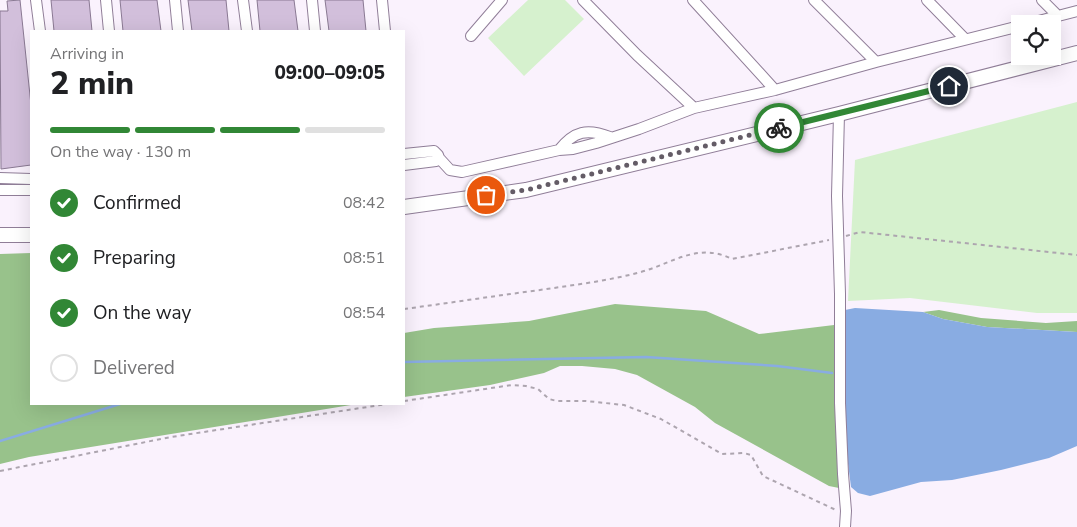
<!DOCTYPE html>
<html lang="en">
<head>
<meta charset="utf-8">
<style>
  body { margin:0; font-family:"Nunito Sans",sans-serif; background:#f6f6f6; color:#202124; height:100vh; display:flex; flex-direction:column; font-size:19px; white-space:nowrap }
  * { box-sizing:border-box; margin:0 }
  p { font-size:16px; color:#757577 }
  .icon { flex:none; width:28px; height:28px; fill:none; stroke:currentColor; stroke-width:2; stroke-linecap:round; stroke-linejoin:round }
  .map { position:relative; flex:1; overflow:hidden }
  .details { position:absolute; left:30px; top:30px; width:375px; height:375px; display:flex; flex-direction:column; background:#fff; border-radius:0px; box-shadow:0 5px 20px #0002 }
  .details>* { flex:none }
  .fabs { position:absolute; left:1011px; top:15px; display:grid; gap:10px }
  .fabs a { display:grid; place-items:center; width:50px; height:50px; border-radius:0px; background:#fff; box-shadow:0 5px 20px #0002; font-size:25px }
  .pin { position:absolute; display:grid; place-items:center; width:42px; height:42px; color:#fff; margin:-21px; border:2px solid #fff; border-radius:50%; box-shadow:0 1px 5px #0007 }
  .courier { position:absolute; display:grid; place-items:center; width:50px; height:50px; margin:-25px; border:4px solid #318735; border-radius:50%; background:#fff; color:#222; box-shadow:0 1px 6px #0007 }
  .headline em { font-style:normal; font-weight:800 }
  .headline div { display:flex; flex-direction:column-reverse }
  .headline { display:flex; align-items:center; justify-content:space-between; height:85px; padding:0 20px }
  h1 { font-size:32px; font-weight:800; line-height:38px }
  .bar { display:grid; grid-template-columns:repeat(4,1fr); gap:8px 5px; align-content:center; height:60px; padding:0 20px }
  .bar i { height:6px; border-radius:4px; background:#e0e0e0 }
  .bar .on { background:#318735 }
  .bar p { grid-column:span 4 }
  ol { padding:0 20px; list-style:none }
  li { display:flex; align-items:center; gap:15px; height:55px }
  li p { margin-inline-start:auto }
  li .icon { padding:5px; border-radius:50%; background:#318735; color:#fff; stroke-width:4 }
  li:last-child { color:#757577 }
  li i { width:28px; height:28px; border:2px solid #e0e0e0; border-radius:50% }
  .map>svg:first-child { display:block }
  .green { fill:#d6f1ce }
  .forest { fill:#98c28b }
  .water { fill:#89ace2 }
  .lines { fill:none; stroke-linecap:round; stroke-linejoin:round }
  .stream { stroke:#89ace2; stroke-width:2.5 }
  .building { fill:#d2bfdb; stroke:#8a7993 }
  .minor-casing { stroke:#907e98; stroke-width:12 }
  .highway-casing { stroke:#907e98; stroke-width:16 }
  .path { stroke:#ada5af; stroke-width:2; stroke-dasharray:4 4; stroke-linecap:butt }
  .minor { stroke:#fff; stroke-width:10 }
  .highway { stroke:#fff; stroke-width:14 }
  .done { stroke:#645c66; stroke-width:5; stroke-dasharray:0 9 }
  .route { stroke:#318735; stroke-width:6 }
</style>
</head>
<body>
<div class="map">
<svg width="1077" height="527" viewBox="0 0 1077 527">
  <rect width="100%" height="100%" fill="#faf2fd"/>
  <path class="green" d="M 528,0 L 565,0 L 584,19 L 524,76 L 488,38 Z
    M 1077,102 L 1077,313 L 1037,313 L 910,298 L 848,301 L 855,160 Z"/>
  <path class="forest" d="M 31,253 L 31,404 L 357,404 L 29,457 L 0,464 L 0,254 Z
    M 615,304 L 706,311 L 759,334 L 834,325 L 839,488 L 829,486 L 715,423 L 695,407 L 637,375 L 615,369 L 582,366 L 560,366 L 544,373 L 490,385 L 404,397 L 404,333 L 434,328 L 529,321 Z
    M 939,310 L 981,318 L 1046,323 L 1077,321 L 1077,332 L 987,327 L 943,319 L 923,312 Z"/>
  <path class="water" d="M 855,308 L 923,312 L 943,319 L 987,327 L 1077,332 L 1077,446 L 1049,458 L 1001,470 L 952,480 L 921,482 L 870,496 L 858,493 L 851,487 L 843,424 L 840,323 L 845,310 Z"/>
  <g class="lines">
    <path class="stream" d="M 404,362 L 646,357 L 777,366 L 832,373
      M 0,441 L 120,404"/>
  </g>
  <path class="building" d="M 20,0 L 31,105 L 31,165 L 1,169 L 0,11 L 8,11 L 7,1 Z
    M 51,0 L 89,0 L 92,31 L 54,31 Z
    M 120,0 L 157,0 L 161,31 L 123,31 Z
    M 188,0 L 226,0 L 229,31 L 192,31 Z
    M 257,0 L 294,0 L 298,31 L 260,31 Z
    M 325,0 L 363,0 L 366,31 L 329,31 Z"/>
  <g class="lines">
    <defs>
      <path id="minor" d="M 36,0 L 40,31
        M 106,0 L 109,31
        M 175,0 L 178,31
        M 243,0 L 247,31
        M 312,0 L 315,31
        M 382,0 L 385,31
        M 583,0 L 637,55 L 694,108
        M 693,0 L 775,90
        M 814,0 L 876,62
        M 927,0 L 965,39
        M 1042,0 L 1058,16
        M 1027,24 L 1077,11
        M 471,36 L 502,0
        M 839,114 L 837,196 L 840,294 L 840,403 L 843,474 L 846,511 L 845,527
        M 559,150 C 574,131 587,128 610,137
        M 404,154 L 434,151 L 438,155 L 439,158 L 436,161 L 404,165
        M 439,158 L 450,170 L 462,172 L 559,150 L 573,149 L 596,143 L 639,129 L 694,108 L 775,90 L 876,62 L 1020,26
        M 0,178 L 31,179
        M 0,190 L 31,190"/>
      <path id="highway" d="M 404,207 L 526,190 L 839,114 L 1077,53
        M 0,235 L 31,235"/>
    </defs>
    <use href="#minor" class="minor-casing"/>
    <use href="#highway" class="highway-casing"/>
    <path class="path" d="M 846,236 L 860,232 L 1077,255
      M 404,309 C 449,303 494,296 540,290 C 573,285 608,281 641,272 C 673,263 698,242 732,259 L 829,240
      M 404,401 L 512,385 L 526,386 L 538,389 L 549,399 L 557,401 L 586,401 L 624,405 L 661,419 L 722,454 L 744,453 L 751,455 L 763,476 L 836,510
      M 0,471 L 171,437 L 387,404"/>
    <use href="#minor" class="minor"/>
    <use href="#highway" class="highway"/>
  </g>
  <g class="lines">
    <path class="done" d="M 486,195 L 526,190 L 779,128"/>
    <path class="route" d="M 779,128 L 949,86"/>
  </g>
</svg>
<div class="fabs">
<a><svg class="icon" aria-label="locate" viewBox="0 0 24 24"><circle cx="12" cy="12" r="6"/><path d="M12 2v4M12 18v4M2 12h4M18 12h4"/></svg></a>
</div>
<div class="pin" style="left:486px;top:195px;background:#ea580c"><svg class="icon" aria-label="bag" viewBox="0 0 24 24"><path d="M5 8h14l-1 12H6zM9 8a3 3 0 0 1 6 0"/></svg></div>
<div class="pin" style="left:949px;top:86px;background:#1f2937"><svg class="icon" aria-label="home" viewBox="0 0 24 24"><path d="M3 11l9-7 9 7M6 9v11h12V9"/></svg></div>
<div class="courier" style="left:779px;top:128px"><svg class="icon" aria-label="bike" viewBox="0 0 24 24"><circle cx="6" cy="16" r="4"/><circle cx="18" cy="16" r="4"/><path d="M6 16l4-8h5l3 8M10 8l3 8H6M13 5h3"/></svg></div>
<section class="details">
<div class="headline"><div><h1>2 min</h1><p>Arriving in</p></div><em>09:00–09:05</em></div>
<div class="bar"><i class="on"></i><i class="on"></i><i class="on"></i><i></i><p>On the way · 130 m</p></div>
<ol>
<li><svg class="icon" aria-label="check" viewBox="0 0 24 24"><path d="M5 12l5 5 9-10"/></svg>Confirmed<p>08:42</p></li>
<li><svg class="icon" aria-label="check" viewBox="0 0 24 24"><path d="M5 12l5 5 9-10"/></svg>Preparing<p>08:51</p></li>
<li><svg class="icon" aria-label="check" viewBox="0 0 24 24"><path d="M5 12l5 5 9-10"/></svg>On the way<p>08:54</p></li>
<li><i></i>Delivered</li>
</ol>
</section>
</div>
</body>
</html>
